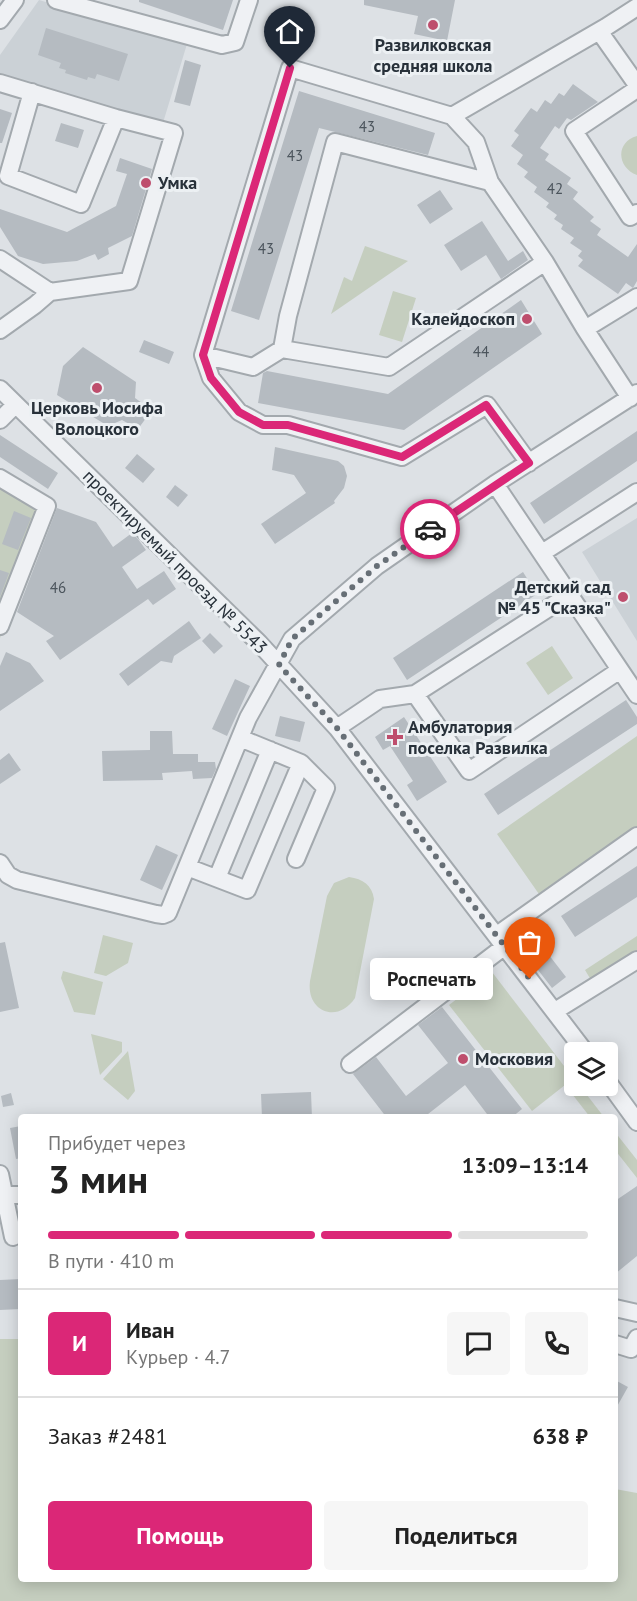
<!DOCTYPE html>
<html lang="ru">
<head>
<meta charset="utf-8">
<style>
  body { margin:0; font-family:"PT Sans",sans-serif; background:#f6f6f6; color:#222; height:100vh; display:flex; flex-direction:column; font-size:22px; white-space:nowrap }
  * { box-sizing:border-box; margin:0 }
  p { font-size:20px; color:#767676 }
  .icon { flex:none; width:33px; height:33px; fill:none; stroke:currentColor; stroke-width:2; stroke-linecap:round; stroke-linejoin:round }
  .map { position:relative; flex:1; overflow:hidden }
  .sheet { position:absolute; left:18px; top:1114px; width:600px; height:468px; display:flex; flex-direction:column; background:#fff; border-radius:6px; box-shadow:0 3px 15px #0003 }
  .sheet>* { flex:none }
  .tools { position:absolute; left:564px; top:1042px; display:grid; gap:12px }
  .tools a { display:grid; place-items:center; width:54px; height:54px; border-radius:6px; background:#fff; box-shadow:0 3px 15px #0003; font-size:30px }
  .pin { position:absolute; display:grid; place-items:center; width:51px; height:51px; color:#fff; margin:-62px -26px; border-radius:50% 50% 50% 0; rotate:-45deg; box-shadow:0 0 6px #0007 }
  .pin .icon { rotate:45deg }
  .courier { position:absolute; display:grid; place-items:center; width:60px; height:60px; margin:-30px; border:4px solid #db2777; border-radius:50%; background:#fff; color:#222; box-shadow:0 2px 8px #0007 }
  .bubble { position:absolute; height:42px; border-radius:6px; background:#fff; box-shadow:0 3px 15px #0003; font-size:20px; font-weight:800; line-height:42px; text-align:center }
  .summary em { font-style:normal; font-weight:800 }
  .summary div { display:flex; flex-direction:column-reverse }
  .summary { display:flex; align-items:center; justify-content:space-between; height:102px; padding:0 30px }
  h1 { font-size:39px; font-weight:800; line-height:45px }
  .bar { display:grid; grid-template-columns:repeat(4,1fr); gap:9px 6px; align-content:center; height:72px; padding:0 30px }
  .bar i { height:8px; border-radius:4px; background:#e0e0e0 }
  .bar .current { background:#db2777 }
  .bar p { grid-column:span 4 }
  .line { display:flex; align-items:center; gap:15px; padding:0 30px; border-top:2px solid #e0e0e0 }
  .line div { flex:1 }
  .round { display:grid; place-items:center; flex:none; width:63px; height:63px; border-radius:6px; background:#f6f6f6 }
  .primary-button { display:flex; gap:12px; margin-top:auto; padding:12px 30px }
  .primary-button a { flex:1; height:69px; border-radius:6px; background:#db2777; color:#fff; font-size:24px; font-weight:800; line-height:69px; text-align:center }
  .primary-button a+a { background:#f6f6f6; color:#222 }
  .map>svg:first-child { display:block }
  .built { fill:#cbd1d6 }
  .green { fill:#c5cebf }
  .building { fill:#b5bbc1 }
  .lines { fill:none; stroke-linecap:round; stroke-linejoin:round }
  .minor-casing { stroke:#a3a9ae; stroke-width:20 }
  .minor { stroke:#eff1f4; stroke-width:16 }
  .done { stroke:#676f76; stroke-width:6; stroke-dasharray:0 10.8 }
  .route { stroke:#db2777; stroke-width:8 }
  .poi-dot { fill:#be4e6d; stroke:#ecf0f3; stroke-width:2 }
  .labels { text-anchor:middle; stroke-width:6; stroke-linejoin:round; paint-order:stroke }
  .number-label { font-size:15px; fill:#4b545c }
  .poi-label { font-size:18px; font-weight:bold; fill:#28313a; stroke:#ecf0f3; text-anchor:start }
  .street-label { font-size:18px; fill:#28313a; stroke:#ecf0f3 }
</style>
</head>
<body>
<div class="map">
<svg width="637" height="1601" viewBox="0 0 637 1601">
  <rect width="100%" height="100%" fill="#dde1e5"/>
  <path class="built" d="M 39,0 L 187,44 L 162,126 L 0,76 L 0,55 Z
    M 637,518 L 637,641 L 582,552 Z"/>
  <path class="green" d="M 637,136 L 637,175 C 617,168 615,142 637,136 Z
    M 365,246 L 408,261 L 331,314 L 344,277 L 352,281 Z
    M 393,291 L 416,298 L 402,342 L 379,335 Z
    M 0,489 L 49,509 L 0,638 Z
    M 552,646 L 573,678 L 548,695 L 526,663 Z
    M 637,736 L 637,830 L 541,897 L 497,834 Z
    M 349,877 C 363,879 372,885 374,899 L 355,998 C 338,1024 306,1012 310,981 L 327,896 L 334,883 Z
    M 103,935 L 133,943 L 128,963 L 106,976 L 94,973 Z
    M 637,936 L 637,957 L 594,985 L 585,970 Z
    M 63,971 L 103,982 L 95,1015 L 74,1012 L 61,978 Z
    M 492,972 L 574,1079 L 574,1086 L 580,1086 L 604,1117 L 590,1117 L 565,1085 L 532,1111 L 449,1005 Z
    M 91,1034 L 122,1042 L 122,1052 L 100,1075 Z
    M 128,1051 L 135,1091 L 128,1100 L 103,1079 Z
    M 615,1132 L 637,1160 L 637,1178 L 615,1150 Z
    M 0,1339 L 21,1339 L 21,1580 L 615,1580 L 615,1489 L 637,1493 L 637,1601 L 0,1601 Z"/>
  <path class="building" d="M 139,0 L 233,0 L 223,30 L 139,2 Z
    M 364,0 L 455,0 L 447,41 L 414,34 L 418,16 L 364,5 Z
    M 46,28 L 128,54 L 119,81 L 97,74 L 95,79 L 88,77 L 87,80 L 65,73 L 66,70 L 59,68 L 61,63 L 38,55 Z
    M 185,60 L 201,65 L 190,106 L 174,102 Z
    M 573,84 L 598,102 L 571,120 L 567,118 L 559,129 L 555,126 L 540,148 L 549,154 L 545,160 L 571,178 L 567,184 L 578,192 L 573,199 L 594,217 L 590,221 L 601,229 L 597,235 L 628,257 L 637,244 L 637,281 L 633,288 L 626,283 L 618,294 L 578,266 L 583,260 L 578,256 L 582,251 L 570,243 L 574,238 L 561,229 L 563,225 L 554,219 L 557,215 L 546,207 L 549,203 L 534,192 L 537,187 L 524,177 L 528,172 L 517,164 L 523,155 L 511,146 L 519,135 L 514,131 L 531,108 L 537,112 L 545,100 L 551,104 L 559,93 L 564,96 Z
    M 299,91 L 435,133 L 428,155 L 319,128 L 259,320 L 231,311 Z
    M 0,109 L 12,113 L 2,143 L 0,143 Z
    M 61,123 L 84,130 L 78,148 L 55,141 Z
    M 120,158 L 152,169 L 132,236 L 108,248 L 109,254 L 98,260 L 95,254 L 77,261 L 43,264 L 18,256 L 0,227 L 0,209 L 67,232 L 116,206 L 127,174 L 116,171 Z
    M 440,190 L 453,209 L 430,224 L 417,205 Z
    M 482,221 L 508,261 L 523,251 L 528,260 L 501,279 L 486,255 L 461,271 L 444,245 Z
    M 521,300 L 542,334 L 404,430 L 258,403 L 263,373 L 267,371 L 388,394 Z
    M 144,340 L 174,352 L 169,364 L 139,352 Z
    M 83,347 L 136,382 L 135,398 L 152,410 L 138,429 L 122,420 L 108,426 L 57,395 L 63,366 Z
    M 637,431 L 637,461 L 544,524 L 530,503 Z
    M 0,435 L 58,473 L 48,489 L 0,457 Z
    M 275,447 L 338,461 L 344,466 L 347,476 L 344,488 L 334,501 L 335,503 L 275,544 L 261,524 L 306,493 L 294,475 L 272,470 Z
    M 137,454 L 155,469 L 143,483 L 125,468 Z
    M 175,485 L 188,495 L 178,507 L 166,497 Z
    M 57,508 L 96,522 L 113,547 L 132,533 L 138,539 L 146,550 L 122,567 L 137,589 L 164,571 L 176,589 L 153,605 L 148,599 L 60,660 L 46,641 L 54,636 L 17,612 Z
    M 14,511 L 31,518 L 18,550 L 2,544 Z
    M 0,570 L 9,573 L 0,597 Z
    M 523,572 L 537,594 L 407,680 L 393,658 Z
    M 189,621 L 201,638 L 174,656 L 172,663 L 161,661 L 128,686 L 119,674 Z
    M 210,633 L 223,646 L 214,654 L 202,641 Z
    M 6,652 L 30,663 L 44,681 L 0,711 L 0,666 Z
    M 235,679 L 250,686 L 227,736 L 212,729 Z
    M 626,700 L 637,717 L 637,724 L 498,815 L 484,794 Z
    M 280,716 L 305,722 L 300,742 L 275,736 Z
    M 404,717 L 447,782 L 417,801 L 407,785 L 413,781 L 390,746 L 383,750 L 375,737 Z
    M 150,731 L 172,731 L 173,754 L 198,754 L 198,762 L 215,762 L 216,769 L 212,778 L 193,779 L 192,771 L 162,773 L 163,780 L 103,781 L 102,751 L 150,750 Z
    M 9,753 L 21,770 L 0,784 L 0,760 Z
    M 156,845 L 178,855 L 162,890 L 140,880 Z
    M 637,866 L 637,897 L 575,937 L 561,916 Z
    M 535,937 L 566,977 L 552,988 L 521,948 Z
    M 5,942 L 19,1008 L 0,1012 L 0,943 Z
    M 442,1007 L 522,1109 L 511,1118 L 490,1118 L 465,1085 L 423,1118 L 387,1118 L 353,1074 L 376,1057 L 406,1096 L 448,1063 L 418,1025 Z
    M 311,1092 L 312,1118 L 262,1118 L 261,1094 Z
    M 11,1093 L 14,1105 L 3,1107 L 1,1096 Z
    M 21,1126 L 21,1158 L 16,1159 L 10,1128 Z
    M 637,1186 L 637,1256 L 615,1274 L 615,1201 Z
    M 21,1279 L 21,1309 L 0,1310 L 0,1280 Z
    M 615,1380 L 628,1387 L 615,1410 Z"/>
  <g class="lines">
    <defs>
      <path id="minor" d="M 56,0 L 222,45 L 235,42 L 249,0
        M 0,20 L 15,0
        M 599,31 L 637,85
        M 0,83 L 116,118 L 174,133 L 129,281 L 50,292 L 35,305 L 0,330
        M 637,89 L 574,131 L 630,217 L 637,213
        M 32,92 L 8,176 L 81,204 L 116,118
        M 452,116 L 476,142 L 490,182 L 545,262 L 585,329 L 637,297
        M 0,259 L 50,292
        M 585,329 L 630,398
        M 282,349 L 389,367 L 545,262
        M 203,355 L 253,367 L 282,349 L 288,316 L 335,142 L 490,182
        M 0,389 L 259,643 L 337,728 L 586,1053
        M 0,420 L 15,405
        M 529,463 L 487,405 L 402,457 L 288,425 L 263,425 L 239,412 L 211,378 L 203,355 L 290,68 L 452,116 L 606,27 L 637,7
        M 0,478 L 47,506 L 0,626
        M 495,484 L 637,695
        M 542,553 L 637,492
        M 415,694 L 469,771 L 620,670
        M 337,728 L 380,699 L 415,694 L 569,595
        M 296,859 L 326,788 L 301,763
        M 0,863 L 8,875 L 17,880 L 156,914 L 163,915 L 168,913 L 248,718 L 292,639 L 377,566 L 495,484 L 637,393
        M 187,867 L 247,890 L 301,763 L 240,738
        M 217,878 L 270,750
        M 497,935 L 637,836
        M 555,1011 L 637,960
        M 350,1064 L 505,946
        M 608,1082 L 637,1122
        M 0,1174 L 13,1237
        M 4,1195 L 21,1195
        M 615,1308 L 637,1313
        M 615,1344 L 631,1349 L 637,1338"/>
    </defs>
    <use href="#minor" class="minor-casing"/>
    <use href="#minor" class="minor"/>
  </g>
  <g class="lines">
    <path class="done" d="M 430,529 L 377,566 L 292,639 L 279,665 L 337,728 L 530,979"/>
    <path class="route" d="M 290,68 L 203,355 L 211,378 L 239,412 L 263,425 L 288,425 L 402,457 L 486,405 L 529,463 L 430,529"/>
  </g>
  <g class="poi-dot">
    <circle cx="433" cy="25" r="6"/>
    <circle cx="146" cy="183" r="6"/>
    <circle cx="527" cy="319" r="6"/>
    <circle cx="97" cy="388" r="6"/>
    <circle cx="623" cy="597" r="6"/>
    <path d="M392 728h6v6h6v6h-6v6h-6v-6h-6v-6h6z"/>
    <circle cx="463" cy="1059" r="6"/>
  </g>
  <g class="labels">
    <g class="number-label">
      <text x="367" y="132">43</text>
      <text x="295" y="161">43</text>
      <text x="555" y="194">42</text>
      <text x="266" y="254">43</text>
      <text x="481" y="357">44</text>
      <text x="58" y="593">46</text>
    </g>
    <g class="poi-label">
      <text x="433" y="51" text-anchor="middle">Развилковская<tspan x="433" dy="21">средняя школа</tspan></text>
      <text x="158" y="189">Умка</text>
      <text x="515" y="325" text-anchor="end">Калейдоскоп</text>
      <text x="97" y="414" text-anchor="middle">Церковь Иосифа<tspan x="97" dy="21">Волоцкого</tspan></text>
      <text x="611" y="593" text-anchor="end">Детский сад<tspan x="611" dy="21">№ 45 "Сказка"</tspan></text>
      <text x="408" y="733">Амбулатория<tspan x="408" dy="21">поселка Развилка</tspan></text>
      <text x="475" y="1065">Московия</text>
    </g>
    <g class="street-label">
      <text transform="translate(175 562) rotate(45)" y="6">проектируемый проезд № 5543</text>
    </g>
  </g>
</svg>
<div class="tools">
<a><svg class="icon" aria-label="layers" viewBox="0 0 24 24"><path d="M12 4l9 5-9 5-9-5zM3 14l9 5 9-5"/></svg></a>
</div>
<div class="pin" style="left:530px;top:979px;background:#ea580c"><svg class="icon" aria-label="bag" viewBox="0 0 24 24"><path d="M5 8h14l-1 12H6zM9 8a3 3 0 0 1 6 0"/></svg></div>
<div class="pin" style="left:290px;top:68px;background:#1f2937"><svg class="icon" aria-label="home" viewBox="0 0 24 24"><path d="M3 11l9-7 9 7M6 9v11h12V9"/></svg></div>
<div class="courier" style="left:430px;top:529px"><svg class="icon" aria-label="car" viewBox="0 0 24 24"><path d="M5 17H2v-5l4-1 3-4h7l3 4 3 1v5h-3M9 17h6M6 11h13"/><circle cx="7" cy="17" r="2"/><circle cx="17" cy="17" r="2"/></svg></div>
<div class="bubble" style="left:370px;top:958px;width:123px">Роспечать</div>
<section class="sheet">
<div class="summary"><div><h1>3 мин</h1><p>Прибудет через</p></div><em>13:09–13:14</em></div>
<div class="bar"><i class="current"></i><i class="current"></i><i class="current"></i><i></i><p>В пути · 410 m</p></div>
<div class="line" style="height:108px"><b class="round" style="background:#db2777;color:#fff">И</b><div><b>Иван</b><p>Курьер · 4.7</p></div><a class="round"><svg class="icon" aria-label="chat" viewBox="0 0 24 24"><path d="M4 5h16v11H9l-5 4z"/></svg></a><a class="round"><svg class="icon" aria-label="phone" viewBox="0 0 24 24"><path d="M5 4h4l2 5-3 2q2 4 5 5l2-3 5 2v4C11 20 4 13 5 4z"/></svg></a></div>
<div class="line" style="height:78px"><div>Заказ #2481</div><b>638 ₽</b></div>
<div class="primary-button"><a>Помощь</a><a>Поделиться</a></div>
</section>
</div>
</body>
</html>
